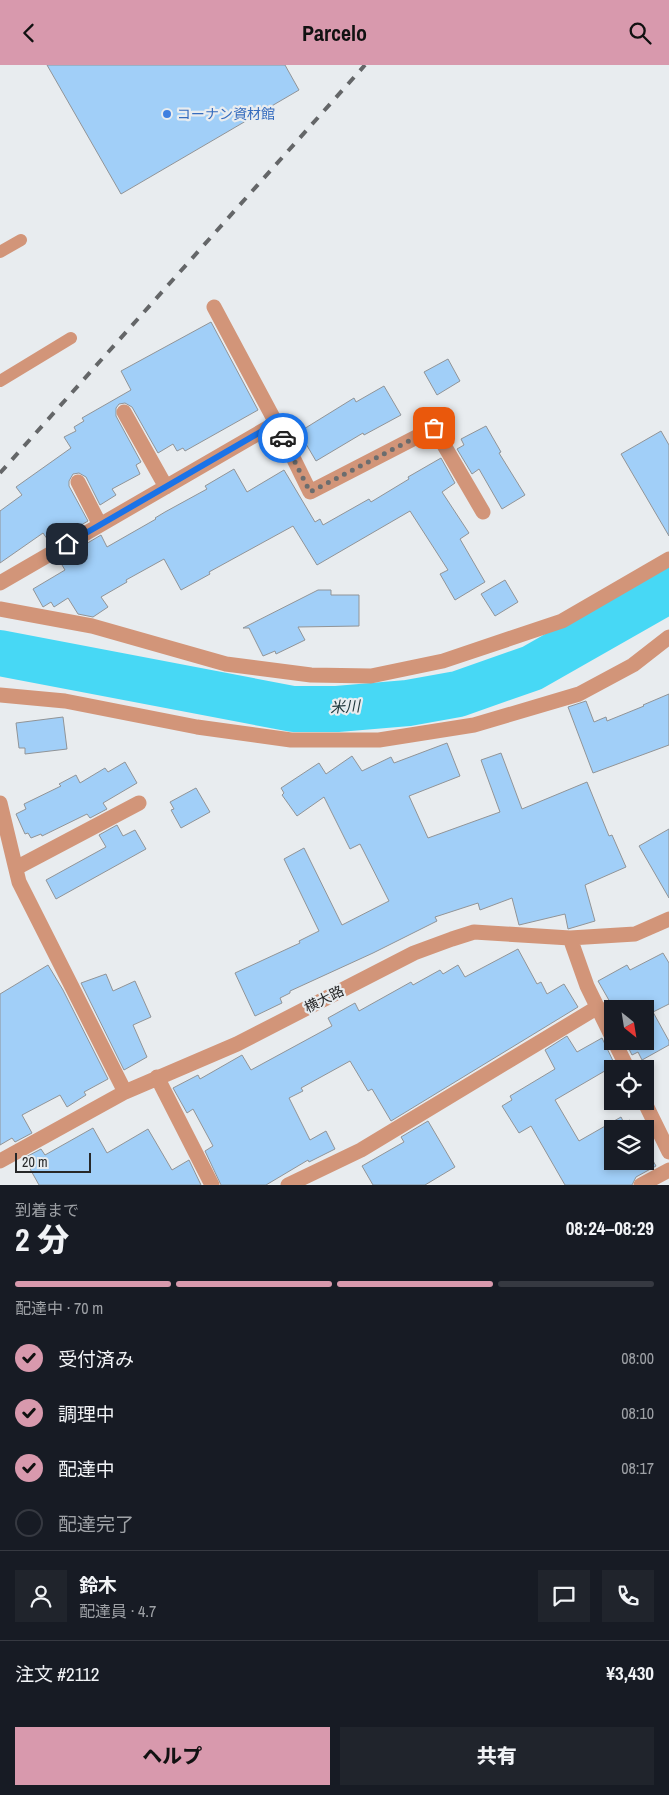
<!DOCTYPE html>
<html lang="ja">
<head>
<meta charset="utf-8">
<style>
  body { margin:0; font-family:"Archivo Narrow","Noto Sans JP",sans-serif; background:#20242c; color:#f1f3f6; height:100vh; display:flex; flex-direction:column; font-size:19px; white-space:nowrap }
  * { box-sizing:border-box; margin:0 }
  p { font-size:16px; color:#9ea1a6 }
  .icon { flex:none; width:28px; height:28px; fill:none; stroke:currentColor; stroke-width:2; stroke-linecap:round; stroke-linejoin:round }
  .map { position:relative; height:1120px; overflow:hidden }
  .drawer { display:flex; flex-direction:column; background:#171b24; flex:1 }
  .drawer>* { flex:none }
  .needle { width:32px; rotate:150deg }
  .buttons { position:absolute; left:604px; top:935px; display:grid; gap:10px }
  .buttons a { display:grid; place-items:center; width:50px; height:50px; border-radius:0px; background:#171b24; box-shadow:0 2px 8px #0003; font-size:25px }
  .scale { position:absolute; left:15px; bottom:12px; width:76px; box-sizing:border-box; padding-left:5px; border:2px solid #272829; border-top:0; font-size:14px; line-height:18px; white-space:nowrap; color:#272829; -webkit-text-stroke:4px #e8ecef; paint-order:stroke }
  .pin { position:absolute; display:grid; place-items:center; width:42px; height:42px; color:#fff; margin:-21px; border-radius:10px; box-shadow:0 2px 8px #0006 }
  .courier { position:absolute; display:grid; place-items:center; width:50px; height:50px; margin:-25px; border:4px solid #1a73e8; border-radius:50%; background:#fff; color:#222; box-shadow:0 1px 6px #0007 }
  .summary em { font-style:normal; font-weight:800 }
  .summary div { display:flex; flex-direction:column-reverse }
  .summary { display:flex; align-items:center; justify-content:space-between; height:85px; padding:0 15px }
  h1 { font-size:32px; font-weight:800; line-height:38px }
  .bar { display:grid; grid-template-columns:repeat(4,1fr); gap:8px 5px; align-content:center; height:60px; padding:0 15px }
  .bar i { height:6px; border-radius:4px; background:#363941 }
  .bar .on { background:#d899ad }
  .bar p { grid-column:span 4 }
  .line { display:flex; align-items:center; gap:12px; padding:0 15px; border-top:1px solid #363941 }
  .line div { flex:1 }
  .round { display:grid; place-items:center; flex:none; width:52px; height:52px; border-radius:0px; background:#20242c }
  ol { padding:0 15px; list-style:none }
  li { display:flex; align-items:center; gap:15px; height:55px }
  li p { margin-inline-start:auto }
  li .icon { padding:5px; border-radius:50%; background:#d899ad; color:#111; stroke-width:4 }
  li:last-child { color:#9ea1a6 }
  li i { width:28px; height:28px; border:2px solid #363941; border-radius:50% }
  .action { display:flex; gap:10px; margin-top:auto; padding:10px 15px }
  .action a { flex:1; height:58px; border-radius:0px; background:#d899ad; color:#111; font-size:20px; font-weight:800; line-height:58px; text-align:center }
  .action a+a { background:#20242c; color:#f1f3f6 }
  header { display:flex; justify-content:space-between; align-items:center; height:65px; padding:0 15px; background:#d899ad; color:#111; font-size:22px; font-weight:800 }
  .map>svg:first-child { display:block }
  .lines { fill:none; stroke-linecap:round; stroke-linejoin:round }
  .river { stroke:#47d8f5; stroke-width:46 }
  .building { fill:#a1cff8; stroke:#919497 }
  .lane { stroke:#d29579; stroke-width:12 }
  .street { stroke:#d29579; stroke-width:15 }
  .rail { stroke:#646668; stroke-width:4; stroke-dasharray:9 9; stroke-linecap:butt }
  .done { stroke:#6b6d6e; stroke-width:5; stroke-dasharray:0 9 }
  .route { stroke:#1a73e8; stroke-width:6 }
  .shop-dot { fill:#3f7fe0; stroke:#e8ecef; stroke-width:2 }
  .labels { text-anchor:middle; stroke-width:4.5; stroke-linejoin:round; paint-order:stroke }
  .shop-label { font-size:14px; fill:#366cbe; stroke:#e8ecef; text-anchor:start }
  .street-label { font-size:14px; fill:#272829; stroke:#e8ecef }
  .water-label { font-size:15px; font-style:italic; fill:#21393e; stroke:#e8ecef }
</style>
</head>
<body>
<header><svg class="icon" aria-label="back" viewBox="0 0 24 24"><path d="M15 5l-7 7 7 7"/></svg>Parcelo<svg class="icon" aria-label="search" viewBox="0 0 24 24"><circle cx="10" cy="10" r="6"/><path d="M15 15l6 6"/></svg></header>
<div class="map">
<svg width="669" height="1120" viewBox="0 0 669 1120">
  <rect width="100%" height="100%" fill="#e8ecef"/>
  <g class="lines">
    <path class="river" d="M 0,588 L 293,644 L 337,644 L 408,638 L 458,629 L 532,603 L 669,525"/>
  </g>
  <path class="building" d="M 47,0 L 285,0 L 299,25 L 121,129 Z
    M 211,257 L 258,345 L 185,386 L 183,383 L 177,386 L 173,379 L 158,388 L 132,342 L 125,338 L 119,339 L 116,343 L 116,351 L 141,397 L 136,400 L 140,409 L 112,424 L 116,430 L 100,440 L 86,412 L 79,408 L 73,409 L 69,416 L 69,421 L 88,456 L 50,478 L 43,468 L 0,498 L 0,446 L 22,430 L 16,422 L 71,383 L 64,372 L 76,366 L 74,362 L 84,356 L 82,353 L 131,325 L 121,306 Z
    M 448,294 L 460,316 L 437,330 L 424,307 Z
    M 384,321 L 401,350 L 364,370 L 363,368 L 316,396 L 299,367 L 354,333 L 356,337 Z
    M 486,361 L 501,387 L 499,388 L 525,430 L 502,444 L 479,404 L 472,409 L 457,384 L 464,380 L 461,374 Z
    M 661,366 L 669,380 L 669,471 L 621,389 Z
    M 441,393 L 455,418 L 442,427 L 469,468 L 460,474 L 485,517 L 455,535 L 440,509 L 448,505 L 410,446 L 317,500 L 293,461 L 209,507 L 210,509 L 181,525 L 164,494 L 126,515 L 127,517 L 101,532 L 108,542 L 93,552 L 78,549 L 68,533 L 54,542 L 51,537 L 43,542 L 33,524 L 65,505 L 59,495 L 101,470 L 107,482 L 156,454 L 155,453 L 165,447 L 207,424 L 205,421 L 234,404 L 247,427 L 284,405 L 315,457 L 320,454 L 323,460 L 369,434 L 371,437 L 409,414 L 408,412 Z
    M 505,515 L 518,537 L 495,551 L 481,529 Z
    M 318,525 L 331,525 L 331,530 L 359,530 L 359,561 L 298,562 L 305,575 L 276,589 L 275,586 L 263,591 L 249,563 L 243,563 Z
    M 669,629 L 669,680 L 593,708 L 568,642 L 586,636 L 594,657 L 606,652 L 607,656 L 644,641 L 643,640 Z
    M 63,652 L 67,684 L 25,689 L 25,683 L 19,683 L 16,658 Z
    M 447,678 L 460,711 L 409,731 L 428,773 L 500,747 L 481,695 L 501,688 L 522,744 L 587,717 L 609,771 L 612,770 L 626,802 L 585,820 L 595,856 L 568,864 L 565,849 L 519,860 L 512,833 L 480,845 L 478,838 L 435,852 L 437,856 L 373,888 L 290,926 L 290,928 L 280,933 L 282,938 L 255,951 L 235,908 L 300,878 L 299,876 L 319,866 L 284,794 L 304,783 L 342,860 L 389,836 L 360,779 L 350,784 L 324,732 L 297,751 L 282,730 L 284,728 L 281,723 L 319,698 L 326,709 L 352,691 L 362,706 L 391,692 L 394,698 Z
    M 125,697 L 137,718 L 103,738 L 107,744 L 90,753 L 87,749 L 42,771 L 41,769 L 31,773 L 28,768 L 25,769 L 16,749 L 26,744 L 24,739 L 61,721 L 59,719 L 76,710 L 80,718 L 105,703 L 108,707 Z
    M 196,723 L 210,747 L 181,763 L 171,745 L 174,744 L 170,737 Z
    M 117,760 L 123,771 L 135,765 L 146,784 L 56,834 L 46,815 L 106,782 L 99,770 Z
    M 669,764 L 669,833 L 639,781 Z
    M 518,884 L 537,919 L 541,917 L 547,929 L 564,919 L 578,942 L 391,1056 L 372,1024 L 368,1026 L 350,996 L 301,1023 L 303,1026 L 289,1033 L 310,1075 L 326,1066 L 335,1084 L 309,1097 L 308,1095 L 266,1120 L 221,1120 L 205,1086 L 213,1081 L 193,1044 L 187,1048 L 173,1023 L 198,1010 L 200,1014 L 242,990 L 251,1005 L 332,961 L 328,953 L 355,938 L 359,946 L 411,917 L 413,920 L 440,905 L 443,909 L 458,900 L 465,912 Z
    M 663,888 L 669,898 L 669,939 L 653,947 L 669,976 L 669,980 L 642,995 L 638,987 L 632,990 L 625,976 L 645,976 L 645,944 L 614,944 L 598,916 L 627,900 L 630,905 Z
    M 48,900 L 63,925 L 108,1014 L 84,1027 L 86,1030 L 67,1042 L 60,1030 L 22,1050 L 32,1068 L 15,1077 L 12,1073 L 0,1080 L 0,929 Z
    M 106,909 L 113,926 L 135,916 L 151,952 L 133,960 L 147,992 L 124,1005 L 81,918 Z
    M 567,971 L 577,987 L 602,973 L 615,1000 L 555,1035 L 579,1076 L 621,1052 L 624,1058 L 630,1055 L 634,1064 L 612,1064 L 612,1096 L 645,1096 L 645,1082 L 656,1101 L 636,1112 L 632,1120 L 565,1120 L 531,1061 L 519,1068 L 502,1041 L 512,1035 L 510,1031 L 555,1004 L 545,985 Z
    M 428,1056 L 455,1102 L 425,1120 L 373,1120 L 362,1101 L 404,1077 L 401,1072 Z
    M 93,1063 L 107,1088 L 148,1064 L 172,1105 L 189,1095 L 201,1120 L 39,1120 L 24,1093 L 41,1084 L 45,1090 Z"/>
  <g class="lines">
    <path class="lane" d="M 0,187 L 21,175
      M 0,316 L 71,273"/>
    <path class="street" d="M 214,242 L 276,358
      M 124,347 L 166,422
      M 78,417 L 100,460
      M 0,518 L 276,358 L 310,427 L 434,363 L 483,447
      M 0,544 L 92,561 L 226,599 L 311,610 L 371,611 L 443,596 L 562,556 L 669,494
      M 0,630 L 65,636 L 197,662 L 291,675 L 379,675 L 474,660 L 579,629 L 633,600 L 669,572
      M 0,738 L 19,817 L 125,1027
      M 16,803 L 139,738
      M 570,873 L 587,921 L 612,972
      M 614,976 L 628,1004
      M 157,1012 L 212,1120
      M 644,1036 L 669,1087
      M 0,1096 L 125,1027 L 237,979 L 414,888 L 452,874 L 474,867 L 570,873 L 635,869 L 669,854
      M 288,1120 L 361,1085 L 598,942
      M 641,1120 L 669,1105"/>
    <path class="rail" d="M 0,408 L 365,0"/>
  </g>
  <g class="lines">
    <path class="done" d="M 283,373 L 310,427 L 434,363"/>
    <path class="route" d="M 67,479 L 276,358 L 283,373"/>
  </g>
  <circle class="shop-dot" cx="167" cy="49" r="5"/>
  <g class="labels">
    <g class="shop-label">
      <text x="177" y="54">コーナン資材館</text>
    </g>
    <g class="street-label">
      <text transform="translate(324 934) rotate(-27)" y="5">横大路</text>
    </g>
    <g class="water-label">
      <text transform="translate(345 642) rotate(-3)" y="5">米川</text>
    </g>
  </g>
</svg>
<div class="buttons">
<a><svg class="needle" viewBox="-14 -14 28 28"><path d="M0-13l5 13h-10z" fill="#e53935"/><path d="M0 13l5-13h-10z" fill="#9ea1a6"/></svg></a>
<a><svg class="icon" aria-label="locate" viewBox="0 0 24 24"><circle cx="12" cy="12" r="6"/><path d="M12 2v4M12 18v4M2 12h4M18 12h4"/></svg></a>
<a><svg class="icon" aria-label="layers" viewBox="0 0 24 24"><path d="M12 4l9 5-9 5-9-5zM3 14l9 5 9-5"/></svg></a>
</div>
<div class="scale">20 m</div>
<div class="pin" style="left:434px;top:363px;background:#ea580c"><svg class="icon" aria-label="bag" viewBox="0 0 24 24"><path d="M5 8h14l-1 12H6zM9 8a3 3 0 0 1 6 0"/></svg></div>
<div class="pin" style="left:67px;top:479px;background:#1f2937"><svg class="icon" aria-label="home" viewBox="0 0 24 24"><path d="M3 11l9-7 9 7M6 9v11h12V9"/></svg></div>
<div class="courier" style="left:283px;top:373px"><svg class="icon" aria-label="car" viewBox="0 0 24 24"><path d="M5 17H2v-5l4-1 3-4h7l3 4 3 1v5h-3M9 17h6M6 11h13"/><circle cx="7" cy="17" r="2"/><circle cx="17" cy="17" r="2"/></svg></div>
</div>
<section class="drawer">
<div class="summary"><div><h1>2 分</h1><p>到着まで</p></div><em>08:24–08:29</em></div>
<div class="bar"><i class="on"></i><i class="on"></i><i class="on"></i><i></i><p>配達中 · 70 m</p></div>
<ol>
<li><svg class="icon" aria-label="check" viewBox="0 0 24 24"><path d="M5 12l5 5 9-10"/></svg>受付済み<p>08:00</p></li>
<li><svg class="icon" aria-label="check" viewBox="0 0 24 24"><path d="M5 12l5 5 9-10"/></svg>調理中<p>08:10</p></li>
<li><svg class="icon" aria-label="check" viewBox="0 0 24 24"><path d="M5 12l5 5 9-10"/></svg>配達中<p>08:17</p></li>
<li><i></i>配達完了</li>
</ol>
<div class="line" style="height:90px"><a class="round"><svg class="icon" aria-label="person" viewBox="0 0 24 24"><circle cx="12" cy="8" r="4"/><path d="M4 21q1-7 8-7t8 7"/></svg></a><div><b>鈴木</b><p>配達員 · 4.7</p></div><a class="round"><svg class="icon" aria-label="chat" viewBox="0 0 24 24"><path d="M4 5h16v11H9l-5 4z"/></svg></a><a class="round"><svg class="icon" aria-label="phone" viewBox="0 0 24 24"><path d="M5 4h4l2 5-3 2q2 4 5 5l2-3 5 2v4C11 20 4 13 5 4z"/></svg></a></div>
<div class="line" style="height:65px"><div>注文 #2112</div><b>¥3,430</b></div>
<div class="action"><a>ヘルプ</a><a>共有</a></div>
</section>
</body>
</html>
